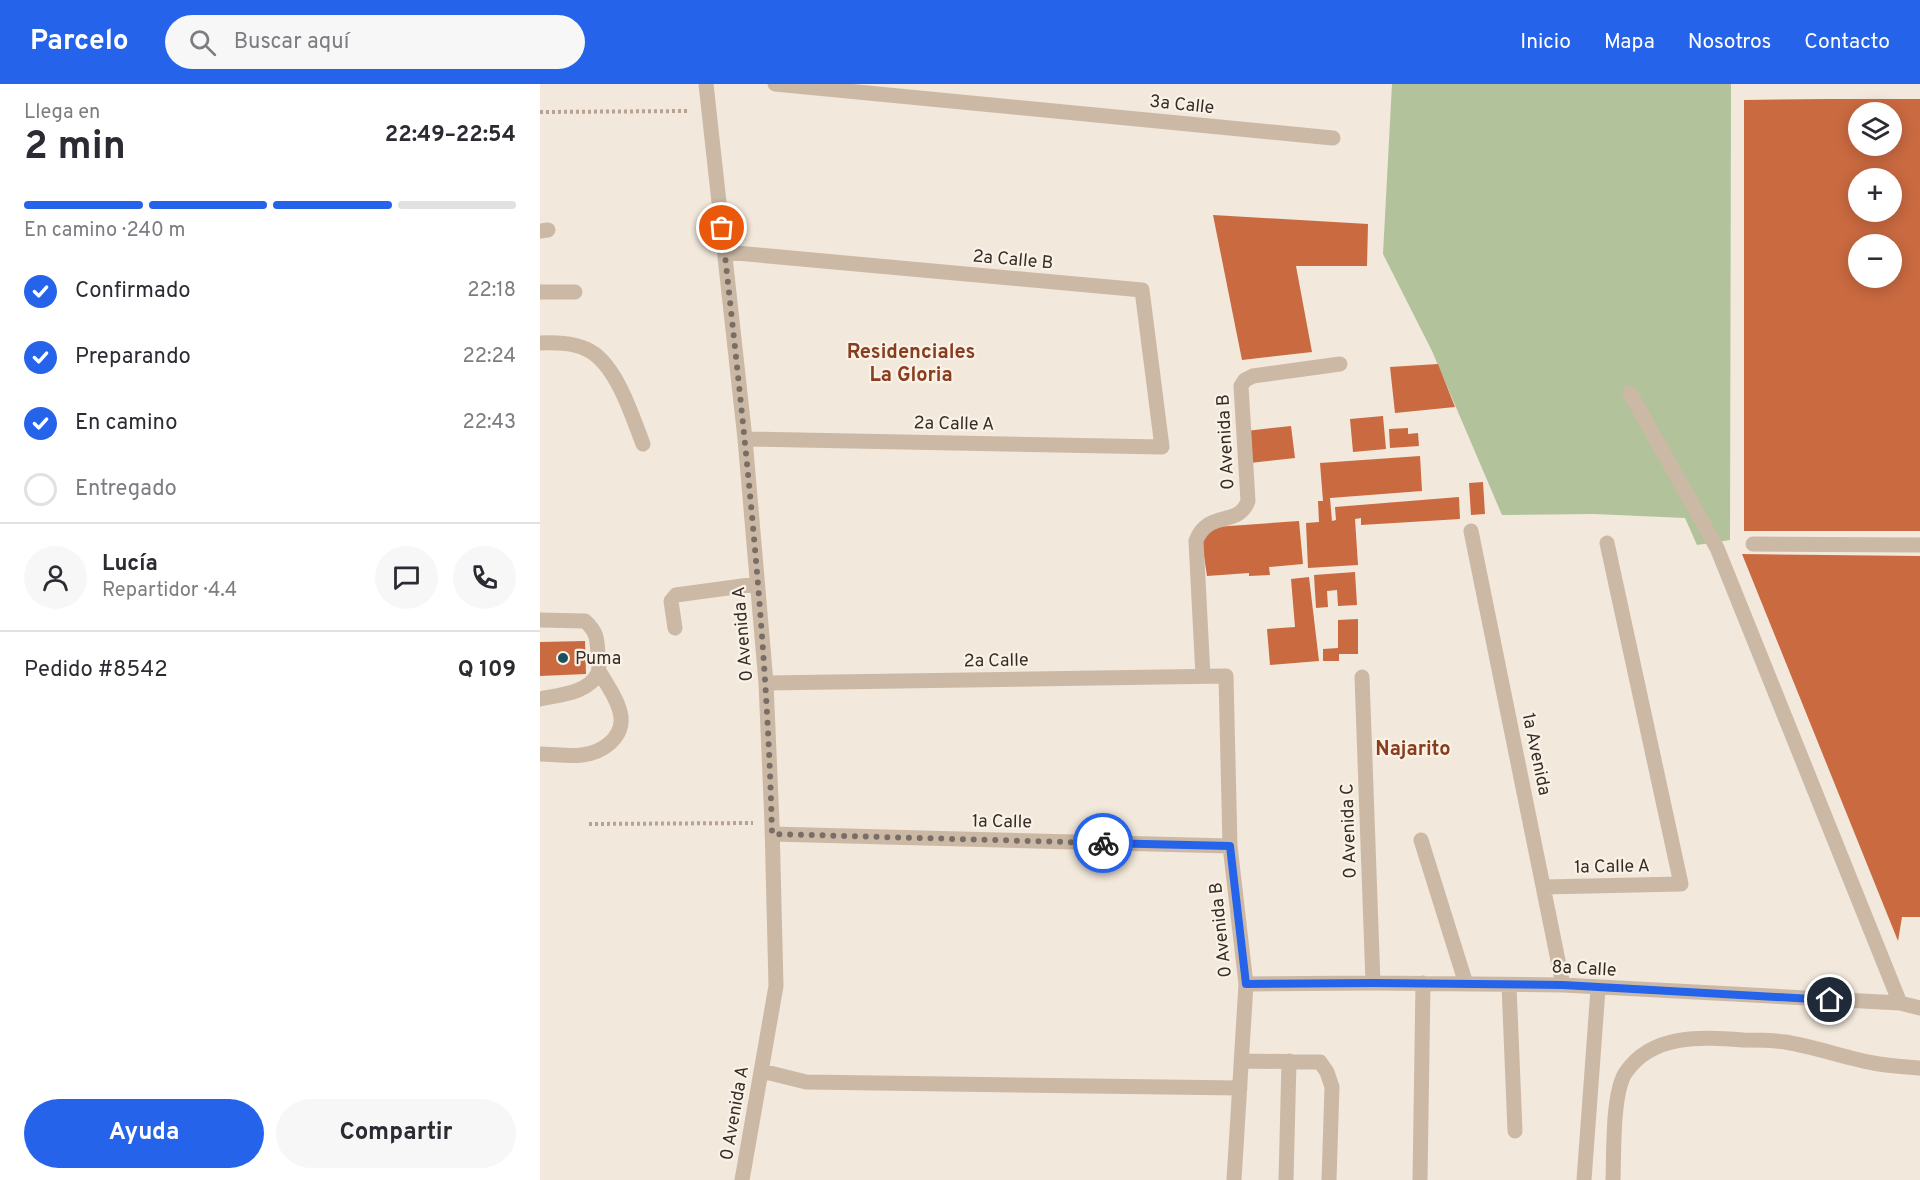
<!DOCTYPE html>
<html lang="es">
<head>
<meta charset="utf-8">
<style>
  body { margin:0; font-family:Overpass,sans-serif; background:#f7f7f7; color:#2b2b33; height:100vh; display:flex; flex-direction:column; font-size:22px; white-space:nowrap }
  * { box-sizing:border-box; margin:0 }
  p { font-size:20px; color:#7c7c81 }
  .icon { flex:none; width:33px; height:33px; fill:none; stroke:currentColor; stroke-width:2; stroke-linecap:round; stroke-linejoin:round }
  .map { position:relative; flex:1; overflow:hidden }
  .details { display:flex; flex-direction:column; background:#fff; width:540px }
  .details>* { flex:none }
  .buttons { position:absolute; left:1308px; top:18px; display:grid; gap:12px }
  .buttons a { display:grid; place-items:center; width:54px; height:54px; border-radius:50%; background:#fff; box-shadow:0 3px 15px #0003; font-size:30px }
  .pin { position:absolute; display:grid; place-items:center; width:51px; height:51px; color:#fff; margin:-26px; border:3px solid #fff; border-radius:50%; box-shadow:0 2px 6px #0007 }
  .courier { position:absolute; display:grid; place-items:center; width:60px; height:60px; margin:-30px; border:4px solid #2563eb; border-radius:50%; background:#fff; color:#222; box-shadow:0 2px 8px #0007 }
  .summary em { font-style:normal; font-weight:700 }
  .summary div { display:flex; flex-direction:column-reverse }
  .summary { display:flex; align-items:center; justify-content:space-between; height:102px; padding:0 24px }
  h1 { font-size:39px; font-weight:700; line-height:45px }
  .bar { display:grid; grid-template-columns:repeat(4,1fr); gap:9px 6px; align-content:center; height:72px; padding:0 24px }
  .bar i { height:8px; border-radius:4px; background:#e1e1e2 }
  .bar .selected { background:#2563eb }
  .bar p { grid-column:span 4 }
  .line { display:flex; align-items:center; gap:15px; padding:0 24px; border-top:2px solid #e1e1e2 }
  .line div { flex:1 }
  .round { display:grid; place-items:center; flex:none; width:63px; height:63px; border-radius:32px; background:#f7f7f7 }
  ol { padding:0 24px; list-style:none }
  li { display:flex; align-items:center; gap:18px; height:66px }
  li p { margin-inline-start:auto }
  li .icon { padding:6px; border-radius:50%; background:#2563eb; color:#fff; stroke-width:4 }
  li:last-child { color:#7c7c81 }
  li i { width:33px; height:33px; border:3px solid #e1e1e2; border-radius:50% }
  .action { display:flex; gap:12px; margin-top:auto; padding:12px 24px }
  .action a { flex:1; height:69px; border-radius:36px; background:#2563eb; color:#fff; font-size:24px; font-weight:700; line-height:69px; text-align:center }
  .action a+a { background:#f7f7f7; color:#2b2b33 }
  header { display:flex; align-items:center; gap:36px; box-sizing:border-box; height:84px; padding:0 30px; background:#2563eb; color:#fff }
  header strong { font-size:28px }
  nav { display:flex; gap:33px; margin-inline-start:auto; font-size:21px }
  .search { width:420px; height:54px; background:#f7f7f7; display:flex; align-items:center; gap:15px; box-sizing:border-box; padding:0 21px; border-radius:33px; color:#7c7c81; font-size:22px }
  main { display:flex; flex:1; min-height:0 }
  .map>svg:first-child { display:block }
  .green { fill:#b2c29a }
  .building { fill:#ca6a41; fill-rule:evenodd }
  .lines { fill:none; stroke-linecap:round; stroke-linejoin:round }
  .path { stroke:#b7a390; stroke-width:4; stroke-dasharray:3 3; stroke-linecap:butt }
  .minor { stroke:#cbb9a6; stroke-width:15 }
  .done { stroke:#786e66; stroke-width:6; stroke-dasharray:0 10.8 }
  .route { stroke:#2563eb; stroke-width:8 }
  .poi-dot { fill:#1b525a; stroke:#faf2e7; stroke-width:2 }
  .labels { text-anchor:middle; stroke-width:4.5; stroke-linejoin:round; paint-order:stroke }
  .street-label { font-size:18px; fill:#372d27; stroke:#faf2e7 }
  .poi-label { font-size:18px; fill:#372d27; stroke:#faf2e7; text-anchor:start }
  .neighbourhood-label { font-size:20px; font-weight:bold; fill:#883d1e; stroke:#faf2e7 }
</style>
</head>
<body>
<header>
<strong>Parcelo</strong>
<div class="search"><svg class="icon" aria-label="search" viewBox="0 0 24 24"><circle cx="10" cy="10" r="6"/><path d="M15 15l6 6"/></svg>Buscar aquí</div>
<nav><a>Inicio</a><a>Mapa</a><a>Nosotros</a><a>Contacto</a></nav>
</header>
<main>
<section class="details">
<div class="summary"><div><h1>2 min</h1><p>Llega en</p></div><em>22:49–22:54</em></div>
<div class="bar"><i class="selected"></i><i class="selected"></i><i class="selected"></i><i></i><p>En camino · 240 m</p></div>
<ol>
<li><svg class="icon" aria-label="check" viewBox="0 0 24 24"><path d="M5 12l5 5 9-10"/></svg>Confirmado<p>22:18</p></li>
<li><svg class="icon" aria-label="check" viewBox="0 0 24 24"><path d="M5 12l5 5 9-10"/></svg>Preparando<p>22:24</p></li>
<li><svg class="icon" aria-label="check" viewBox="0 0 24 24"><path d="M5 12l5 5 9-10"/></svg>En camino<p>22:43</p></li>
<li><i></i>Entregado</li>
</ol>
<div class="line" style="height:108px"><a class="round"><svg class="icon" aria-label="person" viewBox="0 0 24 24"><circle cx="12" cy="8" r="4"/><path d="M4 21q1-7 8-7t8 7"/></svg></a><div><b>Lucía</b><p>Repartidor · 4.4</p></div><a class="round"><svg class="icon" aria-label="chat" viewBox="0 0 24 24"><path d="M4 5h16v11H9l-5 4z"/></svg></a><a class="round"><svg class="icon" aria-label="phone" viewBox="0 0 24 24"><path d="M5 4h4l2 5-3 2q2 4 5 5l2-3 5 2v4C11 20 4 13 5 4z"/></svg></a></div>
<div class="line" style="height:78px"><div>Pedido #8542</div><b>Q 109</b></div>
<div class="action"><a>Ayuda</a><a>Compartir</a></div>
</section>
<div class="map">
<svg width="1380" height="1096" viewBox="0 0 1380 1096">
  <rect width="100%" height="100%" fill="#f2e8db"/>
  <path class="green" d="M 852,0 L 1191,0 L 1190,456 L 1157,461 L 1145,434 L 1054,430 L 962,431 L 892,267 L 843,170 Z"/>
  <path class="building" d="M 1291,15 L 1380,15 L 1380,447 L 1204,447 L 1204,16 ZM 1318,28 L 1352,28 L 1352,62 L 1318,62 ZM 1318,94 L 1352,94 L 1352,128 L 1318,128 ZM 1318,160 L 1352,160 L 1352,194 L 1318,194 Z
    M 673,131 L 828,140 L 827,182 L 756,182 L 772,268 L 702,276 Z
    M 898,280 L 915,323 L 855,329 L 850,283 Z
    M 843,332 L 846,365 L 813,368 L 810,335 Z
    M 751,342 L 755,374 L 710,379 L 706,347 Z
    M 868,344 L 868,350 L 878,349 L 879,362 L 850,364 L 849,345 Z
    M 880,372 L 882,407 L 790,414 L 792,437 L 796,436 L 795,423 L 919,413 L 920,435 L 821,441 L 821,434 L 815,435 L 818,481 L 768,484 L 766,439 L 779,438 L 778,417 L 783,417 L 780,379 Z
    M 943,398 L 945,430 L 931,431 L 929,399 Z
    M 759,437 L 763,480 L 729,483 L 730,491 L 709,492 L 709,489 L 667,492 L 661,452 L 675,443 Z
    M 1202,470 L 1380,472 L 1380,833 L 1362,833 L 1358,857 Z
    M 815,488 L 817,521 L 798,522 L 797,506 L 787,507 L 788,523 L 776,524 L 774,491 Z
    M 769,493 L 779,577 L 730,581 L 727,545 L 755,543 L 751,495 Z
    M 818,535 L 818,570 L 799,570 L 799,577 L 783,577 L 783,565 L 798,564 L 798,536 Z
    M 45,557 L 46,590 L 0,592 L 0,558 Z"/>
  <g class="lines">
    <path class="path" d="M 0,28 L 150,27
      M 49,740 L 213,739"/>
    <path class="minor" d="M 166,0 L 205,355 L 226,599 L 232,739 L 236,902 L 202,1096
      M 235,0 L 793,54
      M 0,147 L 8,146
      M 185,168 L 602,206 L 622,363 L 205,355
      M 0,208 L 35,208
      M 0,259 C 14,258 34,259 46,265 C 76,278 92,332 103,360
      M 1090,309 L 1177,464 L 1360,919
      M 931,447 L 1023,901
      M 1213,460 L 1380,461
      M 0,536 L 45,537 C 57,548 57,554 58,570 C 58,576 60,584 58,589 C 49,609 19,611 0,615
      M 135,544 L 131,517 L 136,511 L 217,500
      M 663,592 L 656,457 C 668,425 698,444 708,417 L 701,302 L 705,296 L 713,292 L 800,280
      M 822,593 L 833,899
      M 226,599 L 686,592 L 690,762 L 706,900 L 694,1096
      M 0,670 C 14,670 28,673 42,671 C 61,669 83,655 81,633 C 79,617 67,601 59,587
      M 232,750 L 690,762
      M 881,756 L 926,900
      M 1004,803 L 1141,800 L 1067,459
      M 706,900 L 833,899 L 1023,901 L 1360,919 L 1380,924
      M 969,901 L 975,1047
      M 701,977 L 780,978 L 787,988 L 792,1003 L 789,1096
      M 222,987 L 266,998 L 700,1004
      M 746,1096 L 749,977
      M 880,1096 L 883,899
      M 1044,1096 L 1058,905
      M 1073,1096 C 1074,1070 1072,1008 1086,988 C 1113,949 1163,953 1204,956 C 1218,956 1232,956 1245,958 C 1277,963 1307,975 1339,980 C 1352,982 1366,983 1380,984"/>
  </g>
  <g class="lines">
    <path class="done" d="M 182,144 C 204,346 227,548 232,750 L 563,759"/>
    <path class="route" d="M 563,759 L 690,762 L 706,900 L 833,899 L 1023,901 L 1290,916"/>
  </g>
  <circle class="poi-dot" cx="23" cy="574" r="6"/>
  <g class="labels">
    <g class="street-label">
      <text transform="translate(642 20) rotate(6)" y="6">3a Calle</text>
      <text transform="translate(473 175) rotate(5)" y="6">2a Calle B</text>
      <text transform="translate(414 339) rotate(1)" y="6">2a Calle A</text>
      <text transform="translate(685 358) rotate(-93)" y="6">0 Avenida B</text>
      <text transform="translate(202 550) rotate(-95)" y="6">0 Avenida A</text>
      <text transform="translate(456 576) rotate(-1)" y="6">2a Calle</text>
      <text transform="translate(997 670) rotate(78)" y="6">1a Avenida</text>
      <text transform="translate(462 737) rotate(1)" y="6">1a Calle</text>
      <text transform="translate(808 747) rotate(-92)" y="6">0 Avenida C</text>
      <text transform="translate(1072 782) rotate(-1)" y="6">1a Calle A</text>
      <text transform="translate(680 846) rotate(-96)" y="6">0 Avenida B</text>
      <text transform="translate(1044 884) rotate(3)" y="6">8a Calle</text>
      <text transform="translate(194 1029) rotate(-80)" y="6">0 Avenida A</text>
    </g>
    <g class="poi-label">
      <text x="35" y="580">Puma</text>
    </g>
    <g class="neighbourhood-label">
      <text x="371" y="274">Residenciales<tspan x="371" dy="23">La Gloria</tspan></text>
      <text x="873" y="671">Najarito</text>
    </g>
  </g>
</svg>
<div class="buttons">
<a><svg class="icon" aria-label="layers" viewBox="0 0 24 24"><path d="M12 4l9 5-9 5-9-5zM3 14l9 5 9-5"/></svg></a>
<a>+</a>
<a>−</a>
</div>
<div class="pin" style="left:182px;top:144px;background:#ea580c"><svg class="icon" aria-label="bag" viewBox="0 0 24 24"><path d="M5 8h14l-1 12H6zM9 8a3 3 0 0 1 6 0"/></svg></div>
<div class="pin" style="left:1290px;top:916px;background:#1f2937"><svg class="icon" aria-label="home" viewBox="0 0 24 24"><path d="M3 11l9-7 9 7M6 9v11h12V9"/></svg></div>
<div class="courier" style="left:563px;top:759px"><svg class="icon" aria-label="bike" viewBox="0 0 24 24"><circle cx="6" cy="16" r="4"/><circle cx="18" cy="16" r="4"/><path d="M6 16l4-8h5l3 8M10 8l3 8H6M13 5h3"/></svg></div>
</div>
</main>
</body>
</html>
